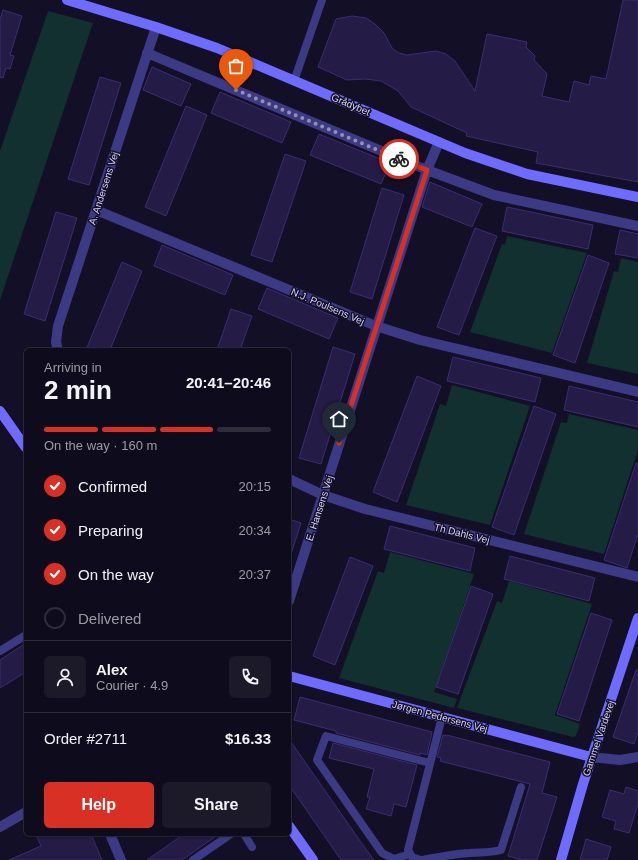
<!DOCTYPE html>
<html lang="en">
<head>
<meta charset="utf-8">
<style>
  body { margin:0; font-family:Arial,sans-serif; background:#1c1929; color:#f1f3f6; height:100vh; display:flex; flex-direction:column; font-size:15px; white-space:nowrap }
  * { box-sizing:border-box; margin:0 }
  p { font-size:13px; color:#9b9ba3 }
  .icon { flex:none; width:22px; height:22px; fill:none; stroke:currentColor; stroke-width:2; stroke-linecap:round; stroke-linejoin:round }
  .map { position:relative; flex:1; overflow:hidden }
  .sheet { position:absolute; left:24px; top:348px; width:267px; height:488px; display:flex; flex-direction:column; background:#0e0b1c; border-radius:6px; box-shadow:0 1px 3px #0004,0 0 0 1px #2e2b3b }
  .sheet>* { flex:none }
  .pin { position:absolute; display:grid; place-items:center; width:34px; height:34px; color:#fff; margin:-41px -17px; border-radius:50% 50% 50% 0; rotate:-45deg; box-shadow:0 0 4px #0007 }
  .pin .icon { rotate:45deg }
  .courier { position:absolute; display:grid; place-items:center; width:40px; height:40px; margin:-20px; border:3px solid #d93025; border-radius:50%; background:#fff; color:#222; box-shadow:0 1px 5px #0007 }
  .head em { font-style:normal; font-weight:700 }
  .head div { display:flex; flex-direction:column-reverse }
  .head { display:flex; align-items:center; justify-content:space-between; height:68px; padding:0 20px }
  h1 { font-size:26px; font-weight:700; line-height:30px }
  .bar { display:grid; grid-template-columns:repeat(4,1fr); gap:6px 4px; align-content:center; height:48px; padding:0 20px }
  .bar i { height:5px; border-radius:3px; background:#2e2b3b }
  .bar .active { background:#d93025 }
  .bar p { grid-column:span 4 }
  .line { display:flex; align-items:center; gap:10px; padding:0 20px; border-top:1px solid #2e2b3b }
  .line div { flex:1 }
  .round { display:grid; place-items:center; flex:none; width:42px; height:42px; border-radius:6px; background:#1c1929 }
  ol { padding:0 20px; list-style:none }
  li { display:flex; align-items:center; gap:12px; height:44px }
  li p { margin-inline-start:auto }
  li .icon { padding:4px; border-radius:50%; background:#d93025; color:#fff; stroke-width:4 }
  li:last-child { color:#9b9ba3 }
  li i { width:22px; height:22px; border:2px solid #2e2b3b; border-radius:50% }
  .primary-button { display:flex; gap:8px; margin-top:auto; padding:8px 20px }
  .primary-button a { flex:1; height:46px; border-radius:6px; background:#d93025; color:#fff; font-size:16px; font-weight:700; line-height:46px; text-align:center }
  .primary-button a+a { background:#1c1929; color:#f1f3f6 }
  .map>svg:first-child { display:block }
  .green { fill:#12302f }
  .building { fill:#241b47; stroke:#3b2d73 }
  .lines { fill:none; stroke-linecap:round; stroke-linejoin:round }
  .lane { stroke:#3d3a85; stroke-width:8 }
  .street { stroke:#3d3a85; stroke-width:10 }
  .secondary { stroke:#6f6bff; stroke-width:10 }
  .done { stroke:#948fb3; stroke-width:4; stroke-dasharray:0 7.2 }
  .route { stroke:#d93025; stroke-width:5 }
  .labels { text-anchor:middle; stroke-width:3; stroke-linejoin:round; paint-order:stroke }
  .street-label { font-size:10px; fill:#d9d4ff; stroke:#130f26 }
</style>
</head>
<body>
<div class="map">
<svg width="638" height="860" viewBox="0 0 638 860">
  <rect width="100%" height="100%" fill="#130f26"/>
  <path class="green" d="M 48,11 L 93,23 L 0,300 L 0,151 Z
    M 507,236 L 587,253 L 552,353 L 470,332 L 502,244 L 505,245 Z
    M 621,258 L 638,262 L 638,374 L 587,363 L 614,271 L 618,272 Z
    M 452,385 L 530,406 L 490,525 L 406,505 L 440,404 L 446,406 Z
    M 569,414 L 638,430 L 638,450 L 604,554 L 524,534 L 561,422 L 567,423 Z
    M 390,552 L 474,574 L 434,692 L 457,699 L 454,708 L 339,678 L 378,571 L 384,573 Z
    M 509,581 L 592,604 L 555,715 L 580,724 L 576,736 L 573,737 L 457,708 L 497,601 L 502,603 Z"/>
  <path class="building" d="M 623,0 L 638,0 L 638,182 L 536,163 L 538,152 L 466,136 L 467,133 L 411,107 L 398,91 L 381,81 L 365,79 L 347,80 L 318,67 L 336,19 L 352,16 L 366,18 L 375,24 L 384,33 L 392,48 L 399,53 L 407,55 L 436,51 L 446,54 L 455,61 L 475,91 L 487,34 L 527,42 L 526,47 L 535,56 L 534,60 L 547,74 L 542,96 L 569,102 L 574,81 L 589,85 L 591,76 L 606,79 Z
    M 3,10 L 22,16 L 10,55 L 14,56 L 10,69 L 6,68 L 3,78 L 0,77 L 0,19 Z
    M 152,67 L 191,84 L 181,106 L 143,90 Z
    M 100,77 L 121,83 L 89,185 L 68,179 Z
    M 220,92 L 291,122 L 282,143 L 211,113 Z
    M 186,106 L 207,115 L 166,216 L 145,207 Z
    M 319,134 L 390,163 L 381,184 L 310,155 Z
    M 285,154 L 306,161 L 272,262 L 251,255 Z
    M 430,182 L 482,204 L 472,227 L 422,207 Z
    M 382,188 L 404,195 L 372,299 L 350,292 Z
    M 507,207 L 593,225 L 588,249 L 502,231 Z
    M 56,212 L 77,218 L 45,321 L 24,314 Z
    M 475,228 L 497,236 L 459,335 L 437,327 Z
    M 620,230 L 638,234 L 638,258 L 615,254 Z
    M 162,245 L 233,275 L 225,295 L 154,266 Z
    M 588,255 L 609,263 L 575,363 L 553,355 Z
    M 122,262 L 142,271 L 110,350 L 86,350 Z
    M 267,288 L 338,318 L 329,339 L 258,309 Z
    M 231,309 L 252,316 L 240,350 L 217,350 Z
    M 333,347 L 355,354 L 321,464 L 299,458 Z
    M 453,357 L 541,378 L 535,402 L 447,381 Z
    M 417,376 L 441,386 L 397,502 L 373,492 Z
    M 569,386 L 638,402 L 638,427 L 564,410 Z
    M 534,406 L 556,414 L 514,535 L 492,527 Z
    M 636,463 L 638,463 L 638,534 L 627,568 L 604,560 Z
    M 289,519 L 301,523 L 291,554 L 289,554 Z
    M 390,526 L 475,548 L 470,571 L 384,549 Z
    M 510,556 L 595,578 L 589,601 L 504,579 Z
    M 350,557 L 373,566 L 335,665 L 313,656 Z
    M 471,586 L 493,594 L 458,694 L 436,687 Z
    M 591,613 L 612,620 L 579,721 L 557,714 Z
    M 26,643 L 26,672 L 0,688 L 0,660 Z
    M 636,670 L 638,670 L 638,733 L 634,744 L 613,737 Z
    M 300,697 L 432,732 L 427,755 L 420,753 L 420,755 L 336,733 L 336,731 L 294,720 Z
    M 443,735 L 447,736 L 447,735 L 550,762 L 542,793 L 557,797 L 537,860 L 522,860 L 508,856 L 530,784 L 440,761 L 441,758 L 437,757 Z
    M 289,739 L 365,848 L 374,860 L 341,860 L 289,785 Z
    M 333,743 L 417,765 L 406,807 L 394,804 L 391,816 L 366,809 L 370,797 L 367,797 L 374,769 L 329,758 Z
    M 626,787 L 638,791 L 638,804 L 629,833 L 614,829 L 616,821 L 602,817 L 610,790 L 624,794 Z
    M 45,834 L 91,834 L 102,860 L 9,860 L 41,846 L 37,837 Z
    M 184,834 L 219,834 L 182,860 L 147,860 Z
    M 586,839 L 611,847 L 607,860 L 580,860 Z"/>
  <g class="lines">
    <path class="lane" d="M 294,81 L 322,0
      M 0,651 L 26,635
      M 244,834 L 252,847
      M 410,854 L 394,859 L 382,853 L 317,760 L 326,736 L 430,763
      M 193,860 L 231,834
      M 420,860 L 412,857 L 408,850 L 442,717
      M 422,860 C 438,857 453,854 469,853 C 480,852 490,853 501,850 L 521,787"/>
    <path class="street" d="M 147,53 L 427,170 L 494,195 L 638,226
      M 96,210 L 376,326 L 420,340 L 638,392
      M 58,350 L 56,342 L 58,326 L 156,27
      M 289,479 L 323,495 L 365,509 L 638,577
      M 289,601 L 427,170 L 439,142
      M 591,757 L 620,760 L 638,757
      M 0,827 L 26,812
      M 110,834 L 121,860"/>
    <path class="secondary" d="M 67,0 L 156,27 L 217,48 L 465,153 L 527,174 L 638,197
      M 0,411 L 26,448
      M 289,676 L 591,757
      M 289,826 L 313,860
      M 561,860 L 583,784 L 638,618"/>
  </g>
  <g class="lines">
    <path class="done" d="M 236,90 L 399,159"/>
    <path class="route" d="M 339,443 L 427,170 L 399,159"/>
  </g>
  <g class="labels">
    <g class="street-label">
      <text transform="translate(351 104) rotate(23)" y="4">Grådybet</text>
      <text transform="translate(103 188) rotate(-72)" y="4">A. Andersens Vej</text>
      <text transform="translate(328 306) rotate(23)" y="4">N.J. Poulsens Vej</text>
      <text transform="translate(319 508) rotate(-72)" y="4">E. Hansens Vej</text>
      <text transform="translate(462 533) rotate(14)" y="4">Th Dahls Vej</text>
      <text transform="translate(440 716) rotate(15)" y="4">Jørgen Pedersens Vej</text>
      <text transform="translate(598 738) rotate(-71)" y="4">Gammel Vardevej</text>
    </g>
  </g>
</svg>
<div class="pin" style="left:236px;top:90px;background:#ea580c"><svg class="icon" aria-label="bag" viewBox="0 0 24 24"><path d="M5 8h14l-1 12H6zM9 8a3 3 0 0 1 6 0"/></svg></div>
<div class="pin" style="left:339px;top:443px;background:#1f2937"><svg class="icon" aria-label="home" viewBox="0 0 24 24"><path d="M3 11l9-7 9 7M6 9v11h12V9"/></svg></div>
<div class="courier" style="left:399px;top:159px"><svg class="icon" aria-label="bike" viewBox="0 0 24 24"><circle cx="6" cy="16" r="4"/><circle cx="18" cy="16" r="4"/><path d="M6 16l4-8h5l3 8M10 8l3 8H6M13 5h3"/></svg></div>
<section class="sheet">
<div class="head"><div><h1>2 min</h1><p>Arriving in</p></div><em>20:41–20:46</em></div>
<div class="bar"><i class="active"></i><i class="active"></i><i class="active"></i><i></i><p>On the way · 160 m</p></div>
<ol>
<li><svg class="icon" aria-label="check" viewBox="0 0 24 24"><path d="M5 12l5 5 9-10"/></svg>Confirmed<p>20:15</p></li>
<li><svg class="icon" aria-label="check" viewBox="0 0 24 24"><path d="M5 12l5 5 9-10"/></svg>Preparing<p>20:34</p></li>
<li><svg class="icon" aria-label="check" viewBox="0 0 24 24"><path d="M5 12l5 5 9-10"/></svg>On the way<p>20:37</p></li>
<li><i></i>Delivered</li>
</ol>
<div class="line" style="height:72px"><a class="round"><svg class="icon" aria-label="person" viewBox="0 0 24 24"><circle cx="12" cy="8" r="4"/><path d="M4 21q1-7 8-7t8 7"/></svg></a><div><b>Alex</b><p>Courier · 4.9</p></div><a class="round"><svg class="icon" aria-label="phone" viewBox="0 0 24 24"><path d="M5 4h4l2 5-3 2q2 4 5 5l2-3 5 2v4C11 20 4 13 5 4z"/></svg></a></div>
<div class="line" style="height:52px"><div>Order #2711</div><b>$16.33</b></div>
<div class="primary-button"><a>Help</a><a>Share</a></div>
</section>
</div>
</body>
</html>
